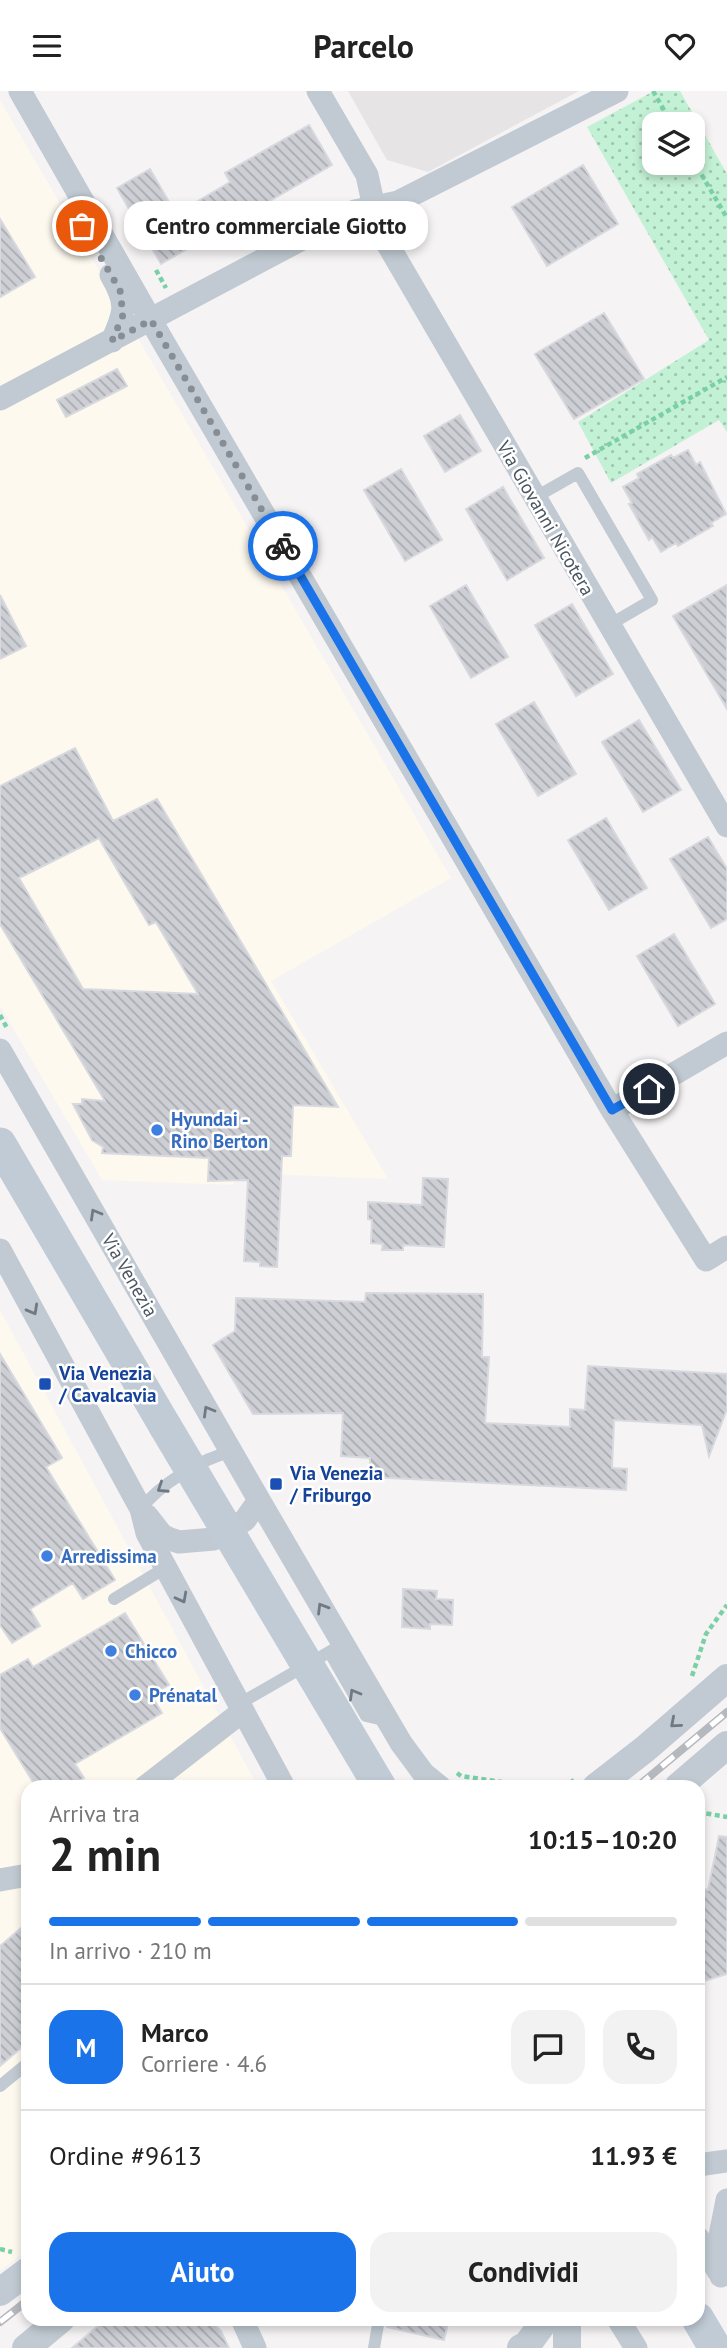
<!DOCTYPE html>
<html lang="it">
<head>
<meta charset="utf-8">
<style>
  body { margin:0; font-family:"PT Sans",sans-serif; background:#f2f2f2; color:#222; height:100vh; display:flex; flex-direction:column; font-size:26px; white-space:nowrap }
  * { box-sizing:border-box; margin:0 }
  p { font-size:23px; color:#767676 }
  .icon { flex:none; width:38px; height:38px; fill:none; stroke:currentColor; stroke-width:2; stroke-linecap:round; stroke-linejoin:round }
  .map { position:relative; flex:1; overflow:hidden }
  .sheet { position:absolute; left:21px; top:1689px; width:684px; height:546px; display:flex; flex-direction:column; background:#fff; border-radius:21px; box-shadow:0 4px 10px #0003 }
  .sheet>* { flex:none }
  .buttons { position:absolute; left:642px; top:21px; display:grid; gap:14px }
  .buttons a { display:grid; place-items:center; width:63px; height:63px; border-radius:14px; background:#fff; box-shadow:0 4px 10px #0003; font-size:35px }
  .pin { position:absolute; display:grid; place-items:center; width:60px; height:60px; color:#fff; margin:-30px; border:4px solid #fff; border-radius:50%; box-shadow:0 2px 7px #0007 }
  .courier { position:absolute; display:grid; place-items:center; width:70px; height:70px; margin:-35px; border:5px solid #1a73e8; border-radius:50%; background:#fff; color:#222; box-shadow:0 2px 9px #0007 }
  .bubble { position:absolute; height:49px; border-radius:21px; background:#fff; box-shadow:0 4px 10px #0003; font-size:23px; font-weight:800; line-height:49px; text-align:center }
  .head em { font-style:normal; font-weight:800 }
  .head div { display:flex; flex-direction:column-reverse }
  .head { display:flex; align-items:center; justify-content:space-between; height:119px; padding:0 28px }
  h1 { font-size:46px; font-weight:800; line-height:52px }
  .bar { display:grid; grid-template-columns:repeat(4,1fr); gap:10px 7px; align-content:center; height:84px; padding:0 28px }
  .bar i { height:9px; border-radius:5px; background:#e0e0e0 }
  .bar .current { background:#1a73e8 }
  .bar p { grid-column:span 4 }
  .line { display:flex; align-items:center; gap:18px; padding:0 28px; border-top:2px solid #e0e0e0 }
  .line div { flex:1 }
  .round { display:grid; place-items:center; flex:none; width:74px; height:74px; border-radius:21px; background:#f2f2f2 }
  .cta { display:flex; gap:14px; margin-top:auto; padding:14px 28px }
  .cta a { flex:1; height:80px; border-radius:21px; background:#1a73e8; color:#fff; font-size:28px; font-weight:800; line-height:80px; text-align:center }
  .cta a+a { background:#f2f2f2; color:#222 }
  header { display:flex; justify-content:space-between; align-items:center; height:91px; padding:0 28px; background:#fff; font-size:32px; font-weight:800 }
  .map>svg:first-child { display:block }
  .commercial { fill:#fdf9ef }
  .education { fill:#e6e4e5 }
  .grass { fill:url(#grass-dots); fill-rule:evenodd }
  .building { fill:url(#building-back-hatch); stroke:#d7d9de; stroke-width:2; fill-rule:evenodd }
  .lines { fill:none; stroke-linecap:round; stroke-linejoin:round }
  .path { stroke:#7ad0a6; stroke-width:4.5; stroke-dasharray:5 3.5; stroke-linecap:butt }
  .service { stroke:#c1cad2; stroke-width:12 }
  .minor { stroke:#c1cad2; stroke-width:23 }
  .tertiary { stroke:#c1cad2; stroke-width:28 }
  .secondary { stroke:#c1cbd6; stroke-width:33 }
  .rail-casing { stroke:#b5b8bd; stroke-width:8 }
  .rail { stroke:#fff; stroke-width:5; stroke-dasharray:16; stroke-linecap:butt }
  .secondary-bridge { stroke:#c1cbd6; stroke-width:33 }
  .oneway { stroke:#6e7983 }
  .done { stroke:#868d94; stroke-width:7; stroke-dasharray:0 12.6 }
  .route { stroke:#1a73e8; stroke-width:9 }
  .shop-dot { fill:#3f7fe0; stroke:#fff; stroke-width:2.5 }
  .transit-dot { fill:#1a4fb4; stroke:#fff; stroke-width:2.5 }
  .labels { text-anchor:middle; stroke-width:5; stroke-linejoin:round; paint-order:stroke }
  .street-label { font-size:19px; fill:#4a5661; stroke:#fff }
  .shop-label { font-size:19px; font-weight:bold; fill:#366cbe; stroke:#fff; text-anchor:start }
  .transit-label { font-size:19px; font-weight:bold; fill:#164399; stroke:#fff; text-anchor:start }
</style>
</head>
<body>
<header><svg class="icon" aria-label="menu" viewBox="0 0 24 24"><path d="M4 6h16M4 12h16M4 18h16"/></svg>Parcelo<svg class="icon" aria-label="heart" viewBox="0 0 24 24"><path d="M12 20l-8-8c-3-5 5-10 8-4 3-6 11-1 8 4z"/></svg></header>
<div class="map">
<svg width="727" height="2257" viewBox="0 0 727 2257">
  <defs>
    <pattern id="grass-dots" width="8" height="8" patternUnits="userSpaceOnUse" patternTransform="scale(1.75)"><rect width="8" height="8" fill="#c3f1d5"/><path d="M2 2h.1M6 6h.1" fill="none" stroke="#a0c6b0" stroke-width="1.8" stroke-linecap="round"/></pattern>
    <pattern id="building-back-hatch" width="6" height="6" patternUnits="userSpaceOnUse" patternTransform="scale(1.75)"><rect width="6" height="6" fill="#cdcfd5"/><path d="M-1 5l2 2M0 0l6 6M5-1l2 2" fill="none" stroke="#a8abb0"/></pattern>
  </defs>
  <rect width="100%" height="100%" fill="#f5f3f3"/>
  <path class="commercial" d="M 0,9 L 451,787 L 271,890 L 388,1088 L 245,1082 L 232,1094 L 102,1089 L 0,915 Z
    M 0,1219 L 258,1696 L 28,1696 L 28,2158 L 0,2180 Z"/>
  <path class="education" d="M 348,0 L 579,0 L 428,81 L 387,69 Z"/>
  <path class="grass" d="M 654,0 L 680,0 L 727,83 L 727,341 L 719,329 L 611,392 L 578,331 L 709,249 L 587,36 ZM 654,33 L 693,33 L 693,72 L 654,72 Z"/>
  <path class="building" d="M 309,34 L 332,74 L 161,173 L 117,97 L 150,78 L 176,123 L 230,91 L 225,82 Z
    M 583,74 L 618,133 L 547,175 L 512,116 Z
    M 0,128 L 35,186 L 0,206 Z
    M 604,222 L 644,288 L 574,328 L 535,263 Z
    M 117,278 L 127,295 L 66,326 L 57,309 Z
    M 460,324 L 481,360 L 445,381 L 424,345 Z
    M 688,359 L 696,374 L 700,371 L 726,423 L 711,432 L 713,435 L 678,455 L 676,452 L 661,461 L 652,446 L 649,449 L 629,413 L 632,412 L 623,396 L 639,387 L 637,383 L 671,364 L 673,367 Z
    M 401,378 L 442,449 L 405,470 L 364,399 Z
    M 503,396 L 544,467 L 507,489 L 466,418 Z
    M 466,494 L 508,566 L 471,587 L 430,515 Z
    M 727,494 L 727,618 L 673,525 Z
    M 0,504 L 26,555 L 0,568 Z
    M 572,513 L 613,583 L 576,605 L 535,534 Z
    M 534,611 L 576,683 L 538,705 L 496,633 Z
    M 639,629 L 681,699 L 643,721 L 602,651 Z
    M 75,657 L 113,730 L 157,708 L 338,1016 L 293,1014 L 291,1065 L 282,1065 L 277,1176 L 260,1175 L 260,1171 L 244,1170 L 248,1089 L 208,1090 L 209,1067 L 102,1062 L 103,1056 L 92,1049 L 73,1013 L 82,1013 L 82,1008 L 105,1010 L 0,833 L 0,695 ZM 99,747 L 149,834 L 156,831 L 198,903 L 83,898 L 19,787 Z
    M 606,727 L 647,797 L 609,819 L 568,749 Z
    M 708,746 L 727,778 L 727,828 L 711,837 L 670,768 Z
    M 674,843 L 715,913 L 678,935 L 637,865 Z
    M 423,1087 L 448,1088 L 444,1156 L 403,1154 L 403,1159 L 382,1159 L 383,1153 L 371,1152 L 372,1129 L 368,1128 L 368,1111 L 422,1114 Z
    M 366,1202 L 483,1203 L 482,1266 L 489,1266 L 485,1332 L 570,1336 L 570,1318 L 585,1319 L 588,1275 L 727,1283 L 727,1318 L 709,1365 L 702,1334 L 614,1329 L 612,1377 L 627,1378 L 626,1399 L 370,1386 L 370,1367 L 341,1365 L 343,1322 L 253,1323 L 213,1254 L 235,1240 L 236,1207 L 365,1211 Z
    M 0,1263 L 62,1367 L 46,1376 L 115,1489 L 83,1508 L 73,1492 L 30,1518 L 40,1535 L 12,1552 L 0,1534 Z
    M 403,1498 L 437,1500 L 436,1508 L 453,1509 L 452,1534 L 430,1533 L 430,1538 L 402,1536 Z
    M 125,1522 L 169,1594 L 151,1604 L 162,1622 L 75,1673 L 84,1687 L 71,1696 L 36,1696 L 0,1637 L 0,1584 L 28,1568 L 33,1576 Z
    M 719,1745 L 727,1746 L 727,1883 L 698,1892 L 698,1825 L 704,1798 L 708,1799 Z
    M 28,1831 L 28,1951 L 0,1975 L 0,1855 Z
    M 106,2228 L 210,2228 L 221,2240 L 229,2257 L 72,2257 Z
    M 388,2228 L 449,2228 L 444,2249 L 387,2236 Z"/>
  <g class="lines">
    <path class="path" d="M 653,0 L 672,33
      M 693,69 L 727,127
      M 156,179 L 166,197
      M 585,367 L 727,286
      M 0,924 L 8,939
      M 692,1585 L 706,1543 L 727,1514
      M 457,1682 L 461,1685 L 534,1696
      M 564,1696 L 574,1689
      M 698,1721 L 727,1726
      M 0,2158 L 12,2161"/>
    <path class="service" d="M 534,407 L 578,382 L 652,509 L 609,534
      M 141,1418 C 159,1394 202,1367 231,1361
      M 114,1508 L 165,1477
      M 330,1562 L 366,1625 L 388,1630
      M 239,1613 L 343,1553
      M 0,1995 L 28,1972
      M 374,2257 L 379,2228"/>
    <path class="minor" d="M 20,0 L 161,247 L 612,1019 L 706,1169 L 727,1156
      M 318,0 L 367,84 L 378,135 L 384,147 L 727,735
      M 111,184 C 128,213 125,221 112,250
      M 0,308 L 355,120 L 398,111 L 617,0
      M 0,959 L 259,1409 L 401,1652 L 424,1683 L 440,1696
      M 612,1019 L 727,952
      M 0,1159 L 141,1418 L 147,1442 L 284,1696
      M 147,1425 L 162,1444 L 170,1448 L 179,1451 L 214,1448 L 245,1429 L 259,1409
      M 145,1696 L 243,1620
      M 0,1789 L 28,1784
      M 698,2074 L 727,2070
      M 698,2147 L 718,2180
      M 721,2185 L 718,2155 L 727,2109
      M 242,2228 L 255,2257
      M 618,2228 L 636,2257"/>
    <path class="tertiary" d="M 596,1696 L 645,1658 L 727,1587
      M 678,1696 L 727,1654
      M 0,2201 L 28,2180
      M 567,2228 L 567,2257
      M 26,2257 L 61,2228
      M 521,2257 L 527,2254 L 546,2228"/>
    <path class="secondary" d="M 0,1053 L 165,1335
      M 698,2228 L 715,2257"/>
    <defs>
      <path id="rail" d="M 637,1696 L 727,1621
        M 0,2231 L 28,2209"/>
    </defs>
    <use href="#rail" class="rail-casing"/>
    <use href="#rail" class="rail"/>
    <path class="secondary-bridge" d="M 165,1335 L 380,1696"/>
  </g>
  <defs><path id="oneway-chevron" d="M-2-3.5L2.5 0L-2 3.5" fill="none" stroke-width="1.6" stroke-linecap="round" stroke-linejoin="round" transform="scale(1.75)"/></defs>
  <g class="oneway">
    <use href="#oneway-chevron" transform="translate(95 1123) rotate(-120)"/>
    <use href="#oneway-chevron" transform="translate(33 1219) rotate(61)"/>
    <use href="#oneway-chevron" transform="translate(208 1320) rotate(-120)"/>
    <use href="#oneway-chevron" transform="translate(162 1397) rotate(147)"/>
    <use href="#oneway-chevron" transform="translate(182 1507) rotate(62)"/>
    <use href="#oneway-chevron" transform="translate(322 1517) rotate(-121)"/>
    <use href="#oneway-chevron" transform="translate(354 1603) rotate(-120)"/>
    <use href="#oneway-chevron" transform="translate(675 1632) rotate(139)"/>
  </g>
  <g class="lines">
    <path class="done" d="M 82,135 L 120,199 L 123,224 L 112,250 L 151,229 L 283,455"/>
    <path class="route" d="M 283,455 L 612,1019 L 649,998"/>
  </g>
  <g class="shop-dot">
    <circle cx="157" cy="1039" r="7"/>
    <circle cx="47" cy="1465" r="7"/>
    <circle cx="111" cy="1560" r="7"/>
    <circle cx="135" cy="1604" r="7"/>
  </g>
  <g class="transit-dot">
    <rect x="38" y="1286" width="14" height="14" rx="3.5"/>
    <rect x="269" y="1386" width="14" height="14" rx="3.5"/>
  </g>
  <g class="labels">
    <g class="street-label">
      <text transform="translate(546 427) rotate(60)" y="7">Via Giovanni Nicotera</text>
      <text transform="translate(130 1184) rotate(60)" y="7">Via Venezia</text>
    </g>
    <g class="shop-label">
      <text x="171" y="1035">Hyundai -<tspan x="171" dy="22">Rino Berton</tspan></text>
      <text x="61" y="1472">Arredissima</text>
      <text x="125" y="1567">Chicco</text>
      <text x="149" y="1611">Prénatal</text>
    </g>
    <g class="transit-label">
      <text x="59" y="1289">Via Venezia<tspan x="59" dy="22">/ Cavalcavia</tspan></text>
      <text x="290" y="1389">Via Venezia<tspan x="290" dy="22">/ Friburgo</tspan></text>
    </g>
  </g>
</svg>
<div class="buttons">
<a><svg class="icon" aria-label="layers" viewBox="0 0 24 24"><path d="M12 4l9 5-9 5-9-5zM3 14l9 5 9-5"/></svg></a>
</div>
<div class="pin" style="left:82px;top:135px;background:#ea580c"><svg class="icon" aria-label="bag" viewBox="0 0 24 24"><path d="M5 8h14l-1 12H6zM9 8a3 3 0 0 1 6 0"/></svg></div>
<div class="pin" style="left:649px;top:998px;background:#1f2937"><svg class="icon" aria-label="home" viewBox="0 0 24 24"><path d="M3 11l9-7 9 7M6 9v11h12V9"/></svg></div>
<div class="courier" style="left:283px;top:455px"><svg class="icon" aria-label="bike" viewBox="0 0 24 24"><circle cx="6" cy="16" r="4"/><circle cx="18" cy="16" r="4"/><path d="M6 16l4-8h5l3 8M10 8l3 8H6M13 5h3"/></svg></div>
<div class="bubble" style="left:124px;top:110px;width:304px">Centro commerciale Giotto</div>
<section class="sheet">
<div class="head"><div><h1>2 min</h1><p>Arriva tra</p></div><em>10:15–10:20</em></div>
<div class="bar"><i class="current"></i><i class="current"></i><i class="current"></i><i></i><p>In arrivo · 210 m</p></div>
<div class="line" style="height:126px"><b class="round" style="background:#1a73e8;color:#fff">M</b><div><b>Marco</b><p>Corriere · 4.6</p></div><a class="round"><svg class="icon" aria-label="chat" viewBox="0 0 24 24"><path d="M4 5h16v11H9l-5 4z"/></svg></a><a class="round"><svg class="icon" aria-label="phone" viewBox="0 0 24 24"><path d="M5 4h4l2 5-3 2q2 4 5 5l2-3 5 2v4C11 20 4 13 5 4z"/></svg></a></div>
<div class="line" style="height:91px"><div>Ordine #9613</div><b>11.93 €</b></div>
<div class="cta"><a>Aiuto</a><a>Condividi</a></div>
</section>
</div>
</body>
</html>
